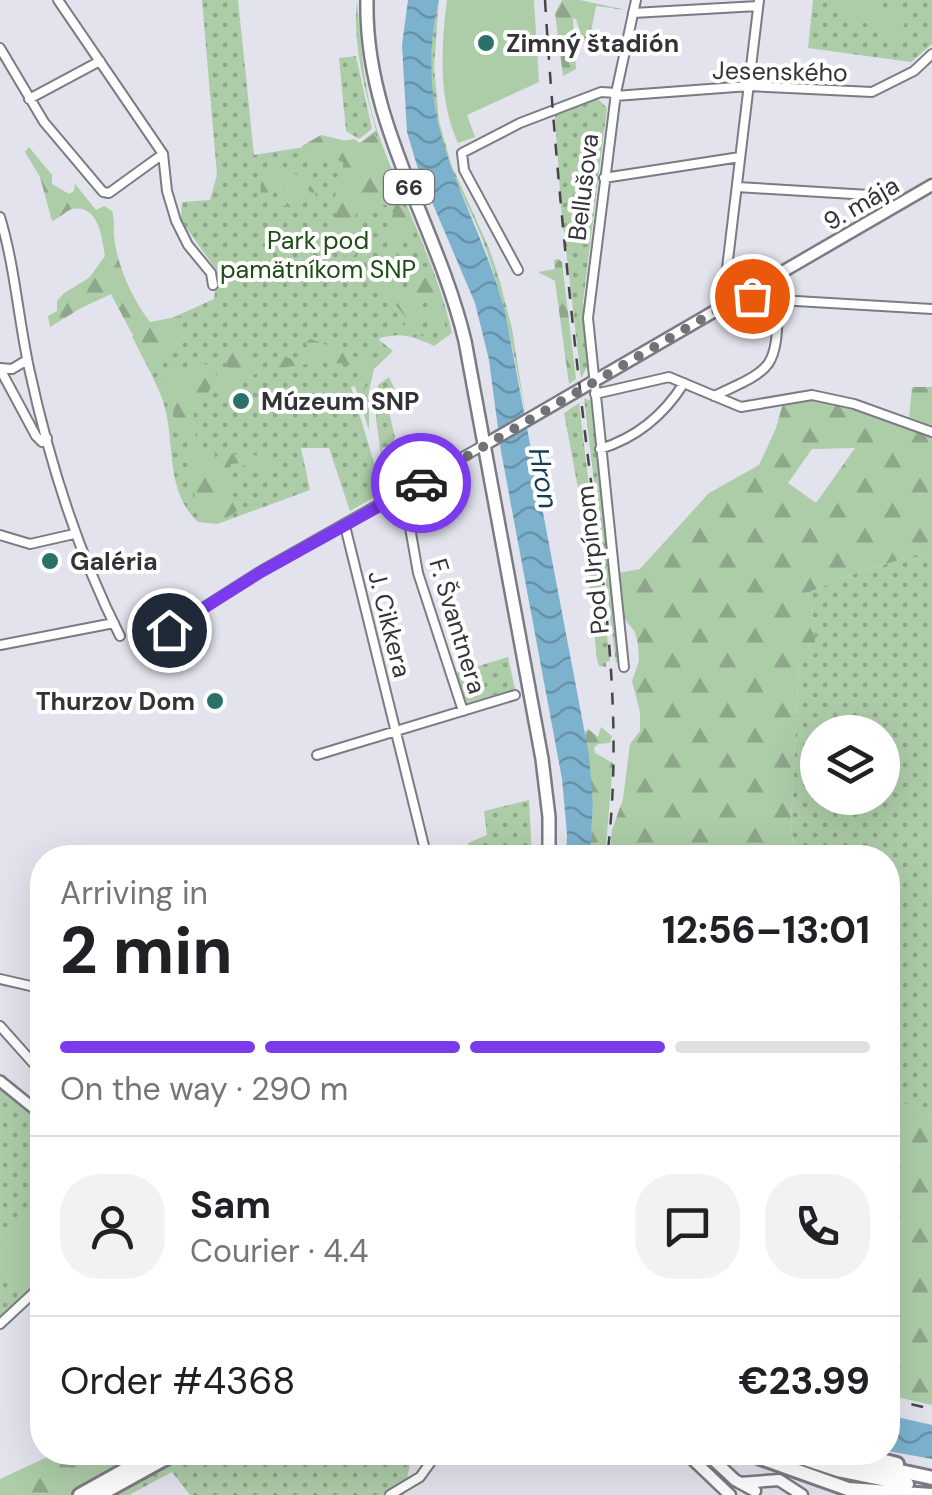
<!DOCTYPE html>
<html lang="en">
<head>
<meta charset="utf-8">
<style>
  body { margin:0; font-family:"DM Sans",sans-serif; background:#f2f2f2; color:#202124; height:100vh; display:flex; flex-direction:column; font-size:38px; white-space:nowrap }
  * { box-sizing:border-box; margin:0 }
  p { font-size:32px; color:#757577 }
  .icon { flex:none; width:55px; height:55px; fill:none; stroke:currentColor; stroke-width:2; stroke-linecap:round; stroke-linejoin:round }
  .map { position:relative; flex:1; overflow:hidden }
  .drawer { position:absolute; left:30px; top:845px; width:870px; height:620px; display:flex; flex-direction:column; background:#fff; border-radius:40px; box-shadow:0 10px 40px #0002 }
  .drawer>* { flex:none }
  .fabs { position:absolute; left:800px; top:715px; display:grid; gap:20px }
  .fabs a { display:grid; place-items:center; width:100px; height:100px; border-radius:50%; background:#fff; box-shadow:0 10px 40px #0002; font-size:50px }
  .pin { position:absolute; display:grid; place-items:center; width:85px; height:85px; color:#fff; margin:-42px; border:5px solid #fff; border-radius:50%; box-shadow:0 2px 10px #0007 }
  .courier { position:absolute; display:grid; place-items:center; width:100px; height:100px; margin:-50px; border:8px solid #7c3aed; border-radius:50%; background:#fff; color:#222; box-shadow:0 2px 12px #0007 }
  .overview em { font-style:normal; font-weight:800 }
  .overview div { display:flex; flex-direction:column-reverse }
  .overview { display:flex; align-items:center; justify-content:space-between; height:170px; padding:0 30px }
  h1 { font-size:65px; font-weight:800; line-height:75px }
  .bar { display:grid; grid-template-columns:repeat(4,1fr); gap:15px 10px; align-content:center; height:120px; padding:0 30px }
  .bar i { height:12px; border-radius:8px; background:#e0e0e0 }
  .bar .active { background:#7c3aed }
  .bar p { grid-column:span 4 }
  .line { display:flex; align-items:center; gap:25px; padding:0 30px; border-top:2px solid #e0e0e0 }
  .line div { flex:1 }
  .round { display:grid; place-items:center; flex:none; width:105px; height:105px; border-radius:40px; background:#f2f2f2 }
  .map>svg:first-child { display:block }
  .grass { fill:url(#grass-dots); fill-rule:evenodd }
  .forest { fill:url(#forest-firs); fill-rule:evenodd }
  .garden { fill:#adcca8 }
  .water { fill:url(#water-waves) }
  .lines { fill:none; stroke-linecap:round; stroke-linejoin:round }
  .minor-casing { stroke:#7b7c83; stroke-width:12 }
  .tertiary-casing { stroke:#7b7c83; stroke-width:14 }
  .secondary-casing { stroke:#7b7c83; stroke-width:15 }
  .primary-casing { stroke:#7b7c83; stroke-width:16 }
  .motorway-casing { stroke:#7b7c83; stroke-width:18 }
  .minor { stroke:#fff; stroke-width:8 }
  .tertiary { stroke:#fff; stroke-width:9 }
  .secondary { stroke:#fff; stroke-width:10 }
  .primary { stroke:#fff; stroke-width:11 }
  .motorway { stroke:#fff; stroke-width:12 }
  .rail { stroke:#46464a; stroke-width:2.5; stroke-dasharray:12 12; stroke-linecap:butt }
  .done { stroke:#717177; stroke-width:10; stroke-dasharray:0 18 }
  .route { stroke:#7c3aed; stroke-width:12 }
  .poi-dot { fill:#2a7167; stroke:#fff; stroke-width:4 }
  .labels { text-anchor:middle; stroke-width:8; stroke-linejoin:round; paint-order:stroke }
  .shield { fill:#fff; stroke:#717174; stroke-width:2.5 }
  .shield-label { font-size:22px; font-weight:bold; fill:#343438 }
  .poi-label { font-size:25px; font-weight:bold; fill:#343438; stroke:#fff; text-anchor:start }
  .street-label { font-size:25px; fill:#343438; stroke:#fff }
  .park-label { font-size:25px; fill:#1d4c14; stroke:#fff }
  .water-label { font-size:28px; font-style:italic; fill:#123e54; stroke:#fff }
</style>
</head>
<body>
<div class="map">
<svg width="932" height="1495" viewBox="0 0 932 1495">
  <defs>
    <pattern id="grass-dots" width="8" height="8" patternUnits="userSpaceOnUse" patternTransform="scale(2.5)"><rect width="8" height="8" fill="#adcca8"/><path d="M2 2h.1M6 6h.1" fill="none" stroke="#8ea68a" stroke-width="1.8" stroke-linecap="round"/></pattern>
    <pattern id="forest-firs" width="22" height="20" patternUnits="userSpaceOnUse" patternTransform="scale(2.5)"><rect width="22" height="20" fill="#adcca8"/><path d="M5 1l3.5 6h-7zM16 11l3.5 6h-7z" fill="#8ea68a"/></pattern>
    <pattern id="water-waves" width="16" height="10" patternUnits="userSpaceOnUse" patternTransform="scale(2.5)"><rect width="16" height="10" fill="#7db2cf"/><path d="M0 5q4-4 8 0t8 0" fill="none" stroke="#6792a9"/></pattern>
  </defs>
  <rect width="100%" height="100%" fill="#e2e3ec"/>
  <path class="grass" d="M 202,0 L 238,0 L 254,155 L 354,139 L 360,143 L 376,130 C 365,90 352,41 357,0 C 361,44 363,88 377,130 C 401,200 435,259 452,333 L 434,346 C 415,337 399,331 378,339 L 393,351 L 374,369 L 369,391 L 369,430 L 355,386 L 351,387 L 383,492 L 350,511 L 329,448 L 301,448 L 310,490 L 217,524 L 198,522 C 164,490 176,441 163,401 C 155,379 142,357 132,336 L 214,299 L 217,271 L 181,220 L 182,202 L 210,200 L 217,175 Z
    M 439,0 L 434,67 L 439,121 L 451,164 L 489,248 L 499,278 L 512,329 L 525,411 C 514,357 505,304 487,252 C 477,223 462,196 450,167 C 427,115 426,55 439,0 Z
    M 813,0 L 932,0 L 932,44 L 911,62 L 808,48 Z
    M 356,56 L 372,129 L 359,139 L 346,131 L 339,58 Z
    M 598,99 L 607,108 L 583,302 L 587,367 L 581,378 L 561,207 L 555,115 Z
    M 389,377 L 400,401 L 388,407 L 395,438 L 391,446 L 382,448 L 387,476 L 384,476 L 376,419 L 378,385 Z
    M 584,398 L 591,401 L 619,658 L 616,664 Z
    M 579,403 L 610,661 L 606,662 L 606,667 L 599,666 L 597,659 L 581,504 L 564,413 Z
    M 932,550 L 932,1121 L 888,1093 L 888,858 L 794,858 L 791,824 L 799,660 L 815,623 L 807,593 L 850,575 ZM 818,732 L 882,732 L 882,798 L 818,798 Z
    M 508,657 L 515,689 L 466,703 L 456,673 Z
    M 529,800 L 532,857 L 471,857 L 468,843 L 487,835 L 484,811 Z
    M 0,1087 L 42,1122 L 42,1281 L 0,1319 Z
    M 189,1453 L 412,1453 L 404,1495 L 190,1495 L 172,1472 L 129,1495 L 112,1495 Z"/>
  <path class="forest" d="M 562,0 L 580,0 L 626,10 L 596,6 L 589,42 L 584,44 L 576,19 L 573,18 L 576,69 L 563,76 L 555,13 Z
    M 375,133 L 402,200 L 404,212 L 416,231 L 409,238 L 399,239 L 407,254 L 404,262 L 398,266 L 390,264 L 388,259 L 393,212 L 386,205 L 369,206 L 356,214 L 354,220 L 362,225 L 363,232 L 359,236 L 355,255 L 344,257 L 334,200 L 344,163 L 330,156 L 312,161 L 303,152 L 302,146 L 321,135 L 359,144 Z
    M 29,147 L 52,175 L 52,184 L 69,194 L 74,191 L 75,184 L 96,210 L 104,206 L 112,211 C 115,221 113,226 114,236 C 117,265 132,299 150,322 L 182,316 L 176,344 L 164,350 L 156,368 L 146,360 L 111,294 L 81,308 L 50,327 L 48,316 L 57,311 L 57,301 L 64,293 L 89,278 L 105,256 C 102,238 99,204 72,209 C 66,211 59,218 52,221 L 40,177 L 25,152 Z
    M 274,165 C 292,172 311,177 317,199 L 314,200 L 309,190 L 303,187 L 299,190 L 303,199 L 298,210 L 282,205 L 280,200 L 285,188 L 281,184 L 272,195 L 261,195 C 259,178 265,177 274,165 Z
    M 558,259 L 562,262 L 576,379 L 569,384 L 555,281 L 538,272 L 555,269 L 554,260 Z
    M 427,266 L 434,275 L 446,330 L 435,333 L 432,329 L 434,302 L 427,296 L 420,296 L 413,303 L 419,313 L 416,323 L 424,336 L 394,331 L 394,324 L 404,326 L 408,320 L 395,304 L 379,299 L 386,270 L 392,273 L 395,289 L 407,287 L 412,275 Z
    M 310,339 L 345,351 L 372,366 L 364,390 L 356,367 C 327,358 303,365 275,369 L 276,359 L 285,356 L 293,360 L 304,357 L 308,351 L 306,343 Z
    M 235,350 L 240,351 L 253,366 L 261,367 L 262,372 L 237,380 L 231,387 L 210,388 L 208,393 L 192,401 L 196,438 L 192,442 C 172,427 176,403 162,386 L 167,379 L 164,373 L 174,367 L 183,372 L 195,361 L 212,366 L 218,378 L 224,379 L 229,374 L 224,358 Z
    M 912,387 L 932,387 L 932,550 L 850,575 L 807,593 L 815,623 L 815,654 L 799,660 L 791,824 L 794,857 L 609,858 L 612,830 L 623,799 L 630,744 L 640,731 L 640,712 L 632,681 L 639,661 L 638,645 L 635,632 L 624,618 L 619,573 L 640,569 L 709,493 L 759,465 L 776,428 L 784,400 L 821,399 L 908,429 ZM 855,448 L 816,503 L 788,483 L 812,449 Z
    M 187,447 L 214,452 L 216,461 L 227,462 L 231,454 L 271,456 L 278,460 L 279,467 L 270,478 L 261,469 L 253,470 L 239,463 L 231,464 L 229,470 L 235,479 L 224,493 L 236,497 L 240,507 C 228,521 215,522 198,517 Z
    M 601,727 L 612,736 L 610,743 L 598,744 L 594,748 L 595,753 L 613,763 L 605,857 L 590,857 L 593,804 L 585,732 L 588,729 L 598,737 Z
    M 888,1093 L 932,1121 L 932,1405 L 888,1395 Z
    M 56,1453 L 147,1453 L 70,1495 L 0,1495 L 0,1479 Z"/>
  <path class="garden" d="M 447,0 L 534,0 L 539,82 L 467,115 L 475,137 L 458,143 C 438,101 441,45 447,0 Z
    M 831,0 L 866,0 L 891,12 L 894,8 L 909,15 L 894,45 L 879,37 L 881,31 L 844,12 L 842,15 L 827,8 Z
    M 42,1203 L 42,1278 L 21,1298 L 0,1275 L 0,1242 Z"/>
  <path class="water" d="M 408,0 L 439,0 C 409,130 474,195 505,312 L 589,755 L 593,804 L 590,857 L 566,857 L 567,834 L 562,779 L 501,451 L 489,360 L 475,303 L 418,169 L 407,132 L 402,45 Z
    M 888,1415 L 932,1425 L 932,1459 L 888,1451 Z"/>
  <g class="lines">
    <defs>
      <path id="minor" d="M 58,0 L 163,154 L 167,191 L 176,221 L 188,245 L 211,273 L 213,285
        M 633,13 L 758,6
        M 0,48 L 44,122 L 103,192 L 109,193 L 163,154
        M 615,96 L 749,86 L 872,92 L 914,71 L 932,54
        M 29,99 L 100,61
        M 604,178 L 740,157
        M 737,187 L 886,196
        M 0,217 C 15,267 18,317 29,368 C 49,461 77,551 120,636
        M 518,270 L 464,170 L 462,153 L 520,123 L 601,92 L 616,93
        M 745,294 L 779,300 L 932,309
        M 731,302 L 725,285 L 759,0
        M 0,368 L 12,369 L 27,360
        M 0,369 L 36,436 L 42,442 L 47,438
        M 595,394 L 669,377 L 741,407 L 812,395 L 854,404 L 932,432
        M 714,396 C 777,367 775,369 779,300
        M 600,449 C 636,438 664,415 684,383
        M 404,493 L 418,573 L 463,711
        M 345,526 L 427,858
        M 0,535 L 30,544 L 74,534
        M 165,632 L 261,571 L 484,445
        M 0,645 L 114,623
        M 624,667 L 588,318 L 616,93 L 636,0
        M 317,755 L 515,695
        M 0,979 L 35,987
        M 0,1026 L 42,1073
        M 0,1324 L 42,1285
        M 390,1495 L 420,1477 L 438,1452"/>
      <path id="tertiary" d="M 0,1081 L 42,1115"/>
      <path id="secondary" d="M 484,445 L 932,185
        M 685,1452 L 730,1495
        M 705,1452 L 735,1480 L 755,1491
        M 740,1483 L 779,1480 L 802,1495"/>
      <path id="primary" d="M 367,0 C 364,123 437,224 465,341 L 542,759 L 549,817 L 549,858"/>
      <path id="motorway" d="M 744,1452 L 848,1489 L 931,1495
        M 784,1452 L 838,1470 L 907,1484
        M 812,1452 L 932,1478
        M 850,1452 L 897,1464
        M 80,1495 L 157,1452
        M 99,1495 L 177,1452"/>
    </defs>
    <use href="#minor" class="minor-casing"/>
    <use href="#tertiary" class="tertiary-casing"/>
    <use href="#secondary" class="secondary-casing"/>
    <use href="#primary" class="primary-casing"/>
    <use href="#motorway" class="motorway-casing"/>
    <use href="#minor" class="minor"/>
    <use href="#tertiary" class="tertiary"/>
    <use href="#secondary" class="secondary"/>
    <use href="#primary" class="primary"/>
    <use href="#motorway" class="motorway"/>
    <path class="rail" d="M 545,0 C 554,145 568,288 585,433 C 602,575 625,714 607,858
      M 888,1399 L 932,1409"/>
  </g>
  <g class="lines">
    <path class="done" d="M 421,483 L 745,294 L 752,296"/>
    <path class="route" d="M 169,630 L 261,572 L 421,483"/>
  </g>
  <g class="poi-dot">
    <circle cx="486" cy="43" r="10"/>
    <circle cx="241" cy="401" r="10"/>
    <circle cx="50" cy="561" r="10"/>
    <circle cx="215" cy="701" r="10"/>
  </g>
  <g class="labels">
    <rect class="shield" x="384" y="170" width="50" height="34" rx="8"/>
    <g class="shield-label">
      <text x="409" y="195">66</text>
    </g>
    <g class="poi-label">
      <text x="506" y="52">Zimný štadión</text>
      <text x="261" y="410">Múzeum SNP</text>
      <text x="70" y="570">Galéria</text>
      <text x="195" y="710" text-anchor="end">Thurzov Dom</text>
    </g>
    <g class="street-label">
      <text transform="translate(780 71) rotate(1)" y="9">Jesenského</text>
      <text transform="translate(583 187) rotate(-83)" y="9">Bellušova</text>
      <text transform="translate(861 203) rotate(-30)" y="9">9. mája</text>
      <text transform="translate(592 560) rotate(-96)" y="9">Pod Urpínom</text>
      <text transform="translate(390 624) rotate(76)" y="9">J. Cikkera</text>
      <text transform="translate(458 626) rotate(73)" y="9">F. Švantnera</text>
    </g>
    <g class="park-label">
      <text x="318" y="249">Park pod<tspan x="318" dy="29">pamätníkom SNP</tspan></text>
    </g>
    <g class="water-label">
      <text transform="translate(544 478) rotate(80)" y="10">Hron</text>
    </g>
  </g>
</svg>
<div class="fabs">
<a><svg class="icon" aria-label="layers" viewBox="0 0 24 24"><path d="M12 4l9 5-9 5-9-5zM3 14l9 5 9-5"/></svg></a>
</div>
<div class="pin" style="left:752px;top:296px;background:#ea580c"><svg class="icon" aria-label="bag" viewBox="0 0 24 24"><path d="M5 8h14l-1 12H6zM9 8a3 3 0 0 1 6 0"/></svg></div>
<div class="pin" style="left:169px;top:630px;background:#1f2937"><svg class="icon" aria-label="home" viewBox="0 0 24 24"><path d="M3 11l9-7 9 7M6 9v11h12V9"/></svg></div>
<div class="courier" style="left:421px;top:483px"><svg class="icon" aria-label="car" viewBox="0 0 24 24"><path d="M5 17H2v-5l4-1 3-4h7l3 4 3 1v5h-3M9 17h6M6 11h13"/><circle cx="7" cy="17" r="2"/><circle cx="17" cy="17" r="2"/></svg></div>
<section class="drawer">
<div class="overview"><div><h1>2 min</h1><p>Arriving in</p></div><em>12:56–13:01</em></div>
<div class="bar"><i class="active"></i><i class="active"></i><i class="active"></i><i></i><p>On the way · 290 m</p></div>
<div class="line" style="height:180px"><a class="round"><svg class="icon" aria-label="person" viewBox="0 0 24 24"><circle cx="12" cy="8" r="4"/><path d="M4 21q1-7 8-7t8 7"/></svg></a><div><b>Sam</b><p>Courier · 4.4</p></div><a class="round"><svg class="icon" aria-label="chat" viewBox="0 0 24 24"><path d="M4 5h16v11H9l-5 4z"/></svg></a><a class="round"><svg class="icon" aria-label="phone" viewBox="0 0 24 24"><path d="M5 4h4l2 5-3 2q2 4 5 5l2-3 5 2v4C11 20 4 13 5 4z"/></svg></a></div>
<div class="line" style="height:130px"><div>Order #4368</div><b>€23.99</b></div>
</section>
</div>
</body>
</html>
